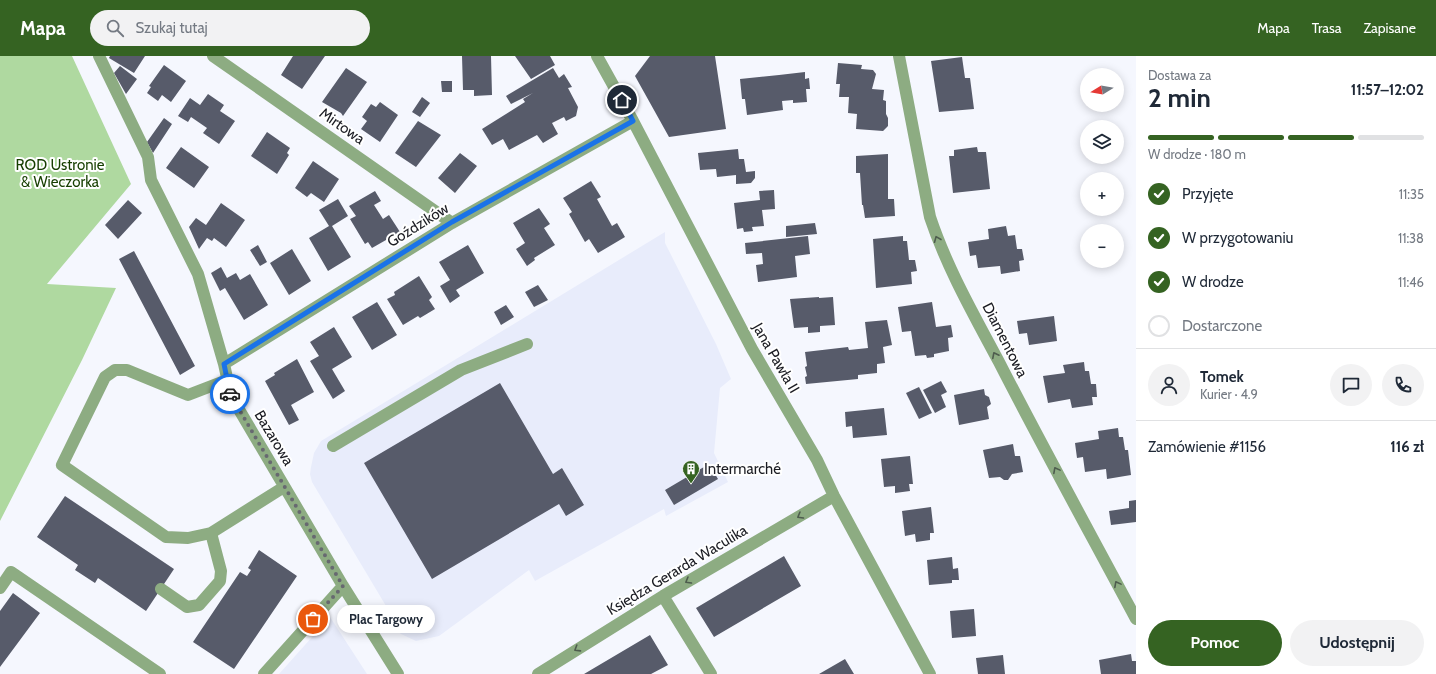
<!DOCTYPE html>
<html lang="pl">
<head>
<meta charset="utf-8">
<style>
  body { margin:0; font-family:Cabin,sans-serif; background:#f2f2f3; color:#1f2937; height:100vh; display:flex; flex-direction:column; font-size:15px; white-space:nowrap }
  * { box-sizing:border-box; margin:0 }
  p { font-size:13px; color:#747a83 }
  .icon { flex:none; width:22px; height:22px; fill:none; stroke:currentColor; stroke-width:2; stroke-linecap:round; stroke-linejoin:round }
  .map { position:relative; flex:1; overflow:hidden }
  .drawer { display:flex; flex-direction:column; background:#fff; width:300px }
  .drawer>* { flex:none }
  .needle { width:26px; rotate:259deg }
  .fabs { position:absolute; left:1080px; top:12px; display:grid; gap:8px }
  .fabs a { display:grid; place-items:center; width:44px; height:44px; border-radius:50%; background:#fff; box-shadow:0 2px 10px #0003; font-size:20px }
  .pin { position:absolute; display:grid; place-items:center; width:34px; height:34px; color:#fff; margin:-17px; border:2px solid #fff; border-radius:50%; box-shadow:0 1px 4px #0007 }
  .courier { position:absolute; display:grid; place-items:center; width:40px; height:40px; margin:-20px; border:3px solid #1a73e8; border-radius:50%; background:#fff; color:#222; box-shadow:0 1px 5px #0007 }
  .bubble { position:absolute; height:28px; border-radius:14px; background:#fff; box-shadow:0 2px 10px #0003; font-size:13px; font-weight:800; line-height:28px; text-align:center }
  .head em { font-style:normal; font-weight:800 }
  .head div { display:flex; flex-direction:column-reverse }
  .head { display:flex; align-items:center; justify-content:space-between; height:68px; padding:0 12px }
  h1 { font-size:26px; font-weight:800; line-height:30px }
  .bar { display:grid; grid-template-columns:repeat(4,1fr); gap:6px 4px; align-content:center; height:48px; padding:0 12px }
  .bar i { height:5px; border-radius:3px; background:#e0e1e3 }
  .bar .active { background:#356322 }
  .bar p { grid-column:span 4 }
  .line { display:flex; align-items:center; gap:10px; padding:0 12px; border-top:1px solid #e0e1e3 }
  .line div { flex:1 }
  .round { display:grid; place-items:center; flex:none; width:42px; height:42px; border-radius:21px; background:#f2f2f3 }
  ol { padding:0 12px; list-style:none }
  li { display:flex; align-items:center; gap:12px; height:44px }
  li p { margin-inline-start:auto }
  li .icon { padding:4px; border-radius:50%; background:#356322; color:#fff; stroke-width:4 }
  li:last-child { color:#747a83 }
  li i { width:22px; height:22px; border:2px solid #e0e1e3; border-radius:50% }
  .cta { display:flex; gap:8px; margin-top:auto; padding:8px 12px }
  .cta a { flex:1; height:46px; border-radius:24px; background:#356322; color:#fff; font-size:16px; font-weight:800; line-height:46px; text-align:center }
  .cta a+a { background:#f2f2f3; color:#1f2937 }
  header { display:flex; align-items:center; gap:24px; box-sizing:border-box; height:56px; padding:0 20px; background:#356322; color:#fff }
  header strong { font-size:19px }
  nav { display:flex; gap:22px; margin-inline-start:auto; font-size:14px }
  .search { width:280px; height:36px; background:#f2f2f3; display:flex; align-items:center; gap:10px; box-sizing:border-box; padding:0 14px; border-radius:22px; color:#747a83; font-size:15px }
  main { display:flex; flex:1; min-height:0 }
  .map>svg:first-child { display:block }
  .built { fill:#e8ecfb }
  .green { fill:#afd9a0 }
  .building { fill:#575b6a }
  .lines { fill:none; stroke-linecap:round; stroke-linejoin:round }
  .minor { stroke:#8dac82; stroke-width:12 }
  .oneway { stroke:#4e5d4e }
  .done { stroke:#676970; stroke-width:4; stroke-dasharray:0 7.2 }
  .route { stroke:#1a73e8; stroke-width:5 }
  .labels { text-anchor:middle; stroke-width:4; stroke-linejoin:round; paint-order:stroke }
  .street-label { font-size:15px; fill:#1b1c23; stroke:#fff }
  .park-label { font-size:15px; fill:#163e00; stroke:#fff }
  .poi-label { font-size:15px; fill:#1b1c23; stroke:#fff; text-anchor:start }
</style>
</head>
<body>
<header>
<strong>Mapa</strong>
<div class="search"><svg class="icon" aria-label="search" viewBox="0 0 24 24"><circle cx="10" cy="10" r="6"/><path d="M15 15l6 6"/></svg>Szukaj tutaj</div>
<nav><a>Mapa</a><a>Trasa</a><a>Zapisane</a></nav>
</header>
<main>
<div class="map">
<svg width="1136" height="618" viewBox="0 0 1136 618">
  <rect width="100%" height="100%" fill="#f5f7fe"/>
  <path class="built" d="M 665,176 L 665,187 L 716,288 L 731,323 L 720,332 L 714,397 L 728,426 L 666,460 L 664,453 L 535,525 L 529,514 L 439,580 L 416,585 L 401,578 L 393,571 L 388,562 L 392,560 L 312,426 L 310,418 L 311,411 L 314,397 L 321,385 Z
    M 330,561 L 367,618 L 279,618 Z"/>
  <path class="green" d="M 0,0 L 72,0 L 131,128 L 47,228 L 116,232 L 82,304 L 0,465 Z"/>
  <path class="building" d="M 110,0 L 145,0 L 134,17 L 109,2 Z
    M 293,0 L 325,0 L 302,33 L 281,19 Z
    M 462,0 L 491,0 L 492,39 L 474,40 L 474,34 L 463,34 Z
    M 515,0 L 550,0 L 555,9 L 531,23 Z
    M 650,0 L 715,0 L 726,73 L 669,81 L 635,20 Z
    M 962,1 L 965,22 L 970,22 L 974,53 L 939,56 L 931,5 Z
    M 838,7 L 862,9 L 861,13 L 873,14 L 876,18 L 872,33 L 884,34 L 883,44 L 886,45 L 886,58 L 888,62 L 888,70 L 883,75 L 856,73 L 857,58 L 848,57 L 849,41 L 839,41 L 840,28 L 836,28 Z
    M 164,9 L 186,25 L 171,46 L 162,39 L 158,45 L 147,37 L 151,31 L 149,30 Z
    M 120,10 L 137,23 L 126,38 L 114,17 Z
    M 346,12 L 367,26 L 343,60 L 341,57 L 322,46 Z
    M 553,12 L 559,22 L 564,18 L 572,31 L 568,32 L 578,51 L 576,60 L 566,65 L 564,61 L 552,67 L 558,78 L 543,87 L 537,79 L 509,94 L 503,83 L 492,89 L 482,73 L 525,46 L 523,43 L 533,37 L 511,48 L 506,40 Z
    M 805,16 L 805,23 L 809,22 L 810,33 L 806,33 L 807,46 L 793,47 L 793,44 L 782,45 L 783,54 L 747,59 L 745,43 L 742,43 L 740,23 L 779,19 L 780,25 L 779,19 Z
    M 441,25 L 452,25 L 452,36 L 442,36 Z
    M 208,38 L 224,49 L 220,55 L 235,65 L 219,88 L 203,77 L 207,72 L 191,61 L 188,66 L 178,60 L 190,42 L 200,49 Z
    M 422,41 L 430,47 L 420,61 L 412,56 Z
    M 380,46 L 398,59 L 380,86 L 361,73 L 367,65 L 362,61 L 371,48 L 376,51 Z
    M 164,62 L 172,68 L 153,97 L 147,86 Z
    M 418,65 L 441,79 L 416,111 L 395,97 Z
    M 267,76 L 290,92 L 287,97 L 289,99 L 277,118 L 251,100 Z
    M 181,91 L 209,111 L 194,132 L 166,112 Z
    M 977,91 L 978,96 L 986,96 L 990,133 L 953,137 L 949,100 L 954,100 L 954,94 Z
    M 738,93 L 739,103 L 744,103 L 746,116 L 755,115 L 755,122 L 751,127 L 736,128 L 736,119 L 717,121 L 716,113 L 700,114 L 698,97 Z
    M 460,97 L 477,110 L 455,137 L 438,122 Z
    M 888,98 L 888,143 L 894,143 L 895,160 L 865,162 L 863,149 L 862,149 L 860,117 L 856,117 L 856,100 Z
    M 313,105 L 339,123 L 324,146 L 311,137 L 307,141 L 295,132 Z
    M 591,125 L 601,141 L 597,143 L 612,170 L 617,167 L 625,181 L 598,197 L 589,183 L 585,186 L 569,158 L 572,156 L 563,142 Z
    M 774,134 L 775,153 L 762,154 L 764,170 L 752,171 L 753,175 L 744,176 L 743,172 L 737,173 L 734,147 L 760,144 L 759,135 Z
    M 375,135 L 381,145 L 374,149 L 383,163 L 389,159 L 400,176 L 372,192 L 368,186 L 365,188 L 350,163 L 356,160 L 349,150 Z
    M 338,143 L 348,160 L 332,170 L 351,201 L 328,215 L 309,182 L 329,170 L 319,154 Z
    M 128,144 L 142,157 L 118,183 L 105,169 Z
    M 221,147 L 245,164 L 226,191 L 214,182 L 212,185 L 207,182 L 199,193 L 189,171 L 196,162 L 206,169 Z
    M 539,152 L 550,168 L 544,172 L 555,189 L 534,202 L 535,204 L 527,210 L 516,193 L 525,187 L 513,167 Z
    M 815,167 L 817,178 L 786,181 L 786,170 Z
    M 1006,170 L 1008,180 L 1015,179 L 1017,193 L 1022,193 L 1024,204 L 1019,205 L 1020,215 L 1001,218 L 1000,210 L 978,212 L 976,199 L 970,200 L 968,186 L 989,183 L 988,173 Z
    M 808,180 L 810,198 L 795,200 L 797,221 L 758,226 L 756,209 L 763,208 L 762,197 L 746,198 L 745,187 Z
    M 903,180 L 903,185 L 907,185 L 909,204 L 915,204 L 917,215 L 911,216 L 912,228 L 876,232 L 873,183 Z
    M 258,189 L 267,206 L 260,210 L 250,194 Z
    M 468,189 L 484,217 L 456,234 L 460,240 L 450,247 L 440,230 L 450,224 L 439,206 Z
    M 292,193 L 311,225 L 289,239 L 270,207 Z
    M 134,195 L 195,310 L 180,319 L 119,203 Z
    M 221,211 L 227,222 L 236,217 L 240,224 L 250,218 L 268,249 L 244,264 L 225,232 L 220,235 L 211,217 Z
    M 419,220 L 432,241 L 429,244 L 435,253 L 420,262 L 418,260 L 403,269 L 387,243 L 395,239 L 394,236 Z
    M 538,229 L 548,244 L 534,251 L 525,236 Z
    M 819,241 L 819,242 L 833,241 L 835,269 L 820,270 L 820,276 L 808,277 L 808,271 L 794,272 L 790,243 Z
    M 377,246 L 397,279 L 372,294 L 352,261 Z
    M 932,246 L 936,271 L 951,269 L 953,281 L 948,282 L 949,295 L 934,298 L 934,301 L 927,302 L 926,299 L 915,300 L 911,275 L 902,276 L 898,251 Z
    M 506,249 L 514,261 L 501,269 L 494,256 Z
    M 1054,260 L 1057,285 L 1029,289 L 1027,277 L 1019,278 L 1017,265 Z
    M 887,264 L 892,289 L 883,291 L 885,307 L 877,308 L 877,317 L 858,319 L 858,323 L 806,328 L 805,321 L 807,320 L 805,311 L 807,310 L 805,296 L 848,291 L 849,294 L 868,292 L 865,266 Z
    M 334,271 L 352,301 L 332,313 L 345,335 L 333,343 L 310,305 L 319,300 L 310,286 Z
    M 297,303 L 314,336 L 291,349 L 299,364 L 289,369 L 265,325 L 275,319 L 274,317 Z
    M 1084,306 L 1085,315 L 1089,315 L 1091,328 L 1096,328 L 1097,341 L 1092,341 L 1093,349 L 1072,352 L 1070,343 L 1048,347 L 1043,320 L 1065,317 L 1063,309 Z
    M 941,325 L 947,336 L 941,339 L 946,351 L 935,357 L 923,334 Z
    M 500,327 L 553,418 L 562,412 L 584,449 L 566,460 L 559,448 L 432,523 L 364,407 Z
    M 919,331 L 932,357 L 919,363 L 906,337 Z
    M 984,333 L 985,339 L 989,341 L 991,348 L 987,351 L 989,363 L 959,369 L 954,339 Z
    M 884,352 L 887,379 L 853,382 L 852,370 L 846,371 L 845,356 Z
    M 1118,372 L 1119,381 L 1123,381 L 1125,394 L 1128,394 L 1131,419 L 1107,423 L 1106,413 L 1085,416 L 1083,401 L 1077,402 L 1075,387 L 1099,383 L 1098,375 Z
    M 1013,388 L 1015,400 L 1020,400 L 1023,416 L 1012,418 L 1008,424 L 1004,424 L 1000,421 L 989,422 L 983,394 Z
    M 910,400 L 913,428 L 909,428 L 910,435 L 895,437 L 895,430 L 884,431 L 881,403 Z
    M 709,408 L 718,423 L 674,449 L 665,434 Z
    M 65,440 L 174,513 L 146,555 L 98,522 L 95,527 L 75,514 L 78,509 L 37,481 Z
    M 1136,444 L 1136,466 L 1111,469 L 1109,455 L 1129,452 L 1129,445 Z
    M 931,451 L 934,477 L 930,477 L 930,484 L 916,486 L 915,478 L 905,480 L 902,455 Z
    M 259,494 L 297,520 L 234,613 L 193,586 L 240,516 L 247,520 L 251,514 L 248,512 Z
    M 784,500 L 801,530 L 714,581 L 696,552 Z
    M 952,501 L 953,513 L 958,512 L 959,524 L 952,524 L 952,527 L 929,529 L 927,504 Z
    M 13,537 L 40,557 L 0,611 L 0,555 Z
    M 974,553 L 976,580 L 952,582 L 950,555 Z
    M 650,579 L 668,609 L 651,618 L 584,618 Z
    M 1131,598 L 1132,605 L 1136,605 L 1136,618 L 1101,618 L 1099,604 Z
    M 1003,599 L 1005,618 L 978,618 L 976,602 Z
    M 845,603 L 854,618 L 819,618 Z"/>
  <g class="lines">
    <path class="minor" d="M 99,0 L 148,101 L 151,124 L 198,218 L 224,308 L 231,340 L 343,530 L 398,618
      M 213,0 L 452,167
      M 597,0 L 633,65 L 752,293 L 817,404 L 834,440 L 930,618
      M 899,0 L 930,161 C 947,212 974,259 999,306 C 1043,392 1090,477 1136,563
      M 224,308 L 452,167 L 633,65
      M 227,324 L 188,339 L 127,314 L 115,314 L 105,321 L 62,409 L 166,481 L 188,482 L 211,477 L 284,431
      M 333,390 L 461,314 L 527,288
      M 0,532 L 11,516 L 160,618
      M 161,533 L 187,551 L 199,549 L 220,525 L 221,515 L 211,477
      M 663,540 L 711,618
      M 264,618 L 343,530
      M 538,618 L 663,540 L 834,440"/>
  </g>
  <defs><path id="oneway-chevron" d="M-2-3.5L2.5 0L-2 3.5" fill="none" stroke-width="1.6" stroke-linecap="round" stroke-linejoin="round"/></defs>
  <g class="oneway">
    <use href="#oneway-chevron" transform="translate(937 183) rotate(-112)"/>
    <use href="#oneway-chevron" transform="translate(995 299) rotate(-117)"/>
    <use href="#oneway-chevron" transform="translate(1056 414) rotate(-118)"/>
    <use href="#oneway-chevron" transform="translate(800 460) rotate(150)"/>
    <use href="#oneway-chevron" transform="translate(688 525) rotate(150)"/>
    <use href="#oneway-chevron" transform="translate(1117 528) rotate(-118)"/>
    <use href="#oneway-chevron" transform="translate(577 593) rotate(148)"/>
  </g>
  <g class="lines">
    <path class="done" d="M 230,338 L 343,530 L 313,563"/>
    <path class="route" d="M 230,338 L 224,308 L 452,166 L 633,65 L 622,44"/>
  </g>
  <defs>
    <symbol id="building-pin" viewBox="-11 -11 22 30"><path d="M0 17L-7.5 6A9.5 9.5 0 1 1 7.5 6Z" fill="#356322" stroke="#fff"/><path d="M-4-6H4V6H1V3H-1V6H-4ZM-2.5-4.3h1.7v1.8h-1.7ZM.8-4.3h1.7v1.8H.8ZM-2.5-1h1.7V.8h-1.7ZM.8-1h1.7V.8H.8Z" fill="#fff"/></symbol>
  </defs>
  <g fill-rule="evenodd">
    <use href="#building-pin" x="681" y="403" width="20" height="27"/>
  </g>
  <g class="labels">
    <g class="street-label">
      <text transform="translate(342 70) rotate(35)" y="5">Mirtowa</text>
      <text transform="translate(418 169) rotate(-32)" y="5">Goździków</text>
      <text transform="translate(1005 284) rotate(63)" y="5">Diamentowa</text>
      <text transform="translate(776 302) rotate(60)" y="5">Jana Pawła II</text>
      <text transform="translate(274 382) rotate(59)" y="5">Bazarowa</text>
      <text transform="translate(677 514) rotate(-31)" y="5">Księdza Gerarda Waculika</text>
    </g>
    <g class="park-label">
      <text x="60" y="114">ROD Ustronie<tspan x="60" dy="17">&amp; Wieczorka</tspan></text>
    </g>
    <g class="poi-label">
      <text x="704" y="418">Intermarché</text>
    </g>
  </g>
</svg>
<div class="fabs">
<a><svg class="needle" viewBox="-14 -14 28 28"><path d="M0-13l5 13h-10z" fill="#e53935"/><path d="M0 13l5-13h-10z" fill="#747a83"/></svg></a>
<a><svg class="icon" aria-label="layers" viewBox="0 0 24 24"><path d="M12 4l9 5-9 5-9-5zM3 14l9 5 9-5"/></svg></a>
<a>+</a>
<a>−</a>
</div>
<div class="pin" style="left:313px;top:563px;background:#ea580c"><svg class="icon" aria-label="bag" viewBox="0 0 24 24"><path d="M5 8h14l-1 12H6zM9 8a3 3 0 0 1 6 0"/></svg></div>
<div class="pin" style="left:622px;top:44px;background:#1f2937"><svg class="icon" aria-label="home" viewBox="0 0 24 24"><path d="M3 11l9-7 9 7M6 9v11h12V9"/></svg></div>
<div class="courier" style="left:230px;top:338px"><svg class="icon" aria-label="car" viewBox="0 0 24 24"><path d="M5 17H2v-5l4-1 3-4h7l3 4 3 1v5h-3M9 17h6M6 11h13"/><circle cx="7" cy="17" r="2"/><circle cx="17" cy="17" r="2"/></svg></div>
<div class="bubble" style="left:337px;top:549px;width:98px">Plac Targowy</div>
</div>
<section class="drawer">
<div class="head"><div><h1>2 min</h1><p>Dostawa za</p></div><em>11:57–12:02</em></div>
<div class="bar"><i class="active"></i><i class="active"></i><i class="active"></i><i></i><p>W drodze · 180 m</p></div>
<ol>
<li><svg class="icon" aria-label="check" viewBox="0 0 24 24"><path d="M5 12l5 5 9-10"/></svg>Przyjęte<p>11:35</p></li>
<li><svg class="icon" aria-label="check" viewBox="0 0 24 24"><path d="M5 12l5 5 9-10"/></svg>W przygotowaniu<p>11:38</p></li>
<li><svg class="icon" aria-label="check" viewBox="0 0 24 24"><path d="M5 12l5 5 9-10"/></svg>W drodze<p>11:46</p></li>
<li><i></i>Dostarczone</li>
</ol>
<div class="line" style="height:72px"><a class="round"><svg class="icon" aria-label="person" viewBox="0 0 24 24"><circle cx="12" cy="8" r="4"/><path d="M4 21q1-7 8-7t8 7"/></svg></a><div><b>Tomek</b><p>Kurier · 4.9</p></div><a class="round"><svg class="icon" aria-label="chat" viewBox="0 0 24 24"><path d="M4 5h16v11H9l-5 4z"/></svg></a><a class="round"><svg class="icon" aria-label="phone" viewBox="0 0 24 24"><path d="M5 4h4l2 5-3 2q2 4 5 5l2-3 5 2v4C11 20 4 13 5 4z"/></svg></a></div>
<div class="line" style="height:52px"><div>Zamówienie #1156</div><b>116 zł</b></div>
<div class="cta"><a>Pomoc</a><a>Udostępnij</a></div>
</section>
</main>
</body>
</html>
